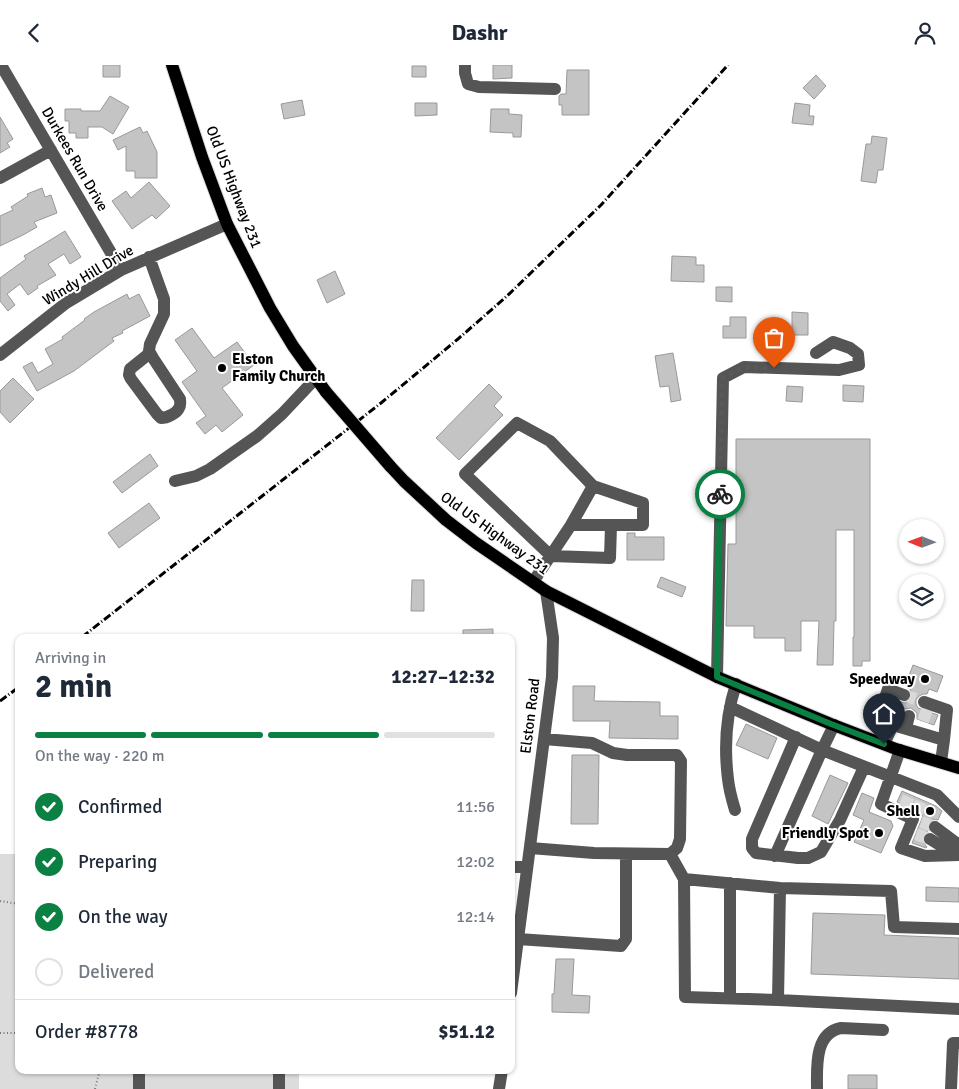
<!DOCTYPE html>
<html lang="en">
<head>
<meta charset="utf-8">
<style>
  body { margin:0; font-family:Signika,sans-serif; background:#f2f2f3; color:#1f2937; height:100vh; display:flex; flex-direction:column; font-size:19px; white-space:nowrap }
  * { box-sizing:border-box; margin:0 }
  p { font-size:16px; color:#747a83 }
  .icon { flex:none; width:28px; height:28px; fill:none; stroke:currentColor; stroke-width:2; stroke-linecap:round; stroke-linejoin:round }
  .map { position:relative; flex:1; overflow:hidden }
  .sheet { position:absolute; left:15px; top:569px; width:500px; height:440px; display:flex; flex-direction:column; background:#fff; border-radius:10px; box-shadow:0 1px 4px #0004 }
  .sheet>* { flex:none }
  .needle { width:32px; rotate:271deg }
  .fabs { position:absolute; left:899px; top:454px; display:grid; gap:10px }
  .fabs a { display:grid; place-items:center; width:45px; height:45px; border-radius:50%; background:#fff; box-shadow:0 1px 4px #0004; font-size:25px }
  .pin { position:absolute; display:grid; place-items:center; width:42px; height:42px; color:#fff; margin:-51px -21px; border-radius:50% 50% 50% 0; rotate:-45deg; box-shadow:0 0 5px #0007 }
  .pin .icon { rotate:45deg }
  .courier { position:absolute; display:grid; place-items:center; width:50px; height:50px; margin:-25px; border:4px solid #0b8043; border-radius:50%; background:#fff; color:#222; box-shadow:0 1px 6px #0007 }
  .head em { font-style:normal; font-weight:700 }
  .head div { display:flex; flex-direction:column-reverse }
  .head { display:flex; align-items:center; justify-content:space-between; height:85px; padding:0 20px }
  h1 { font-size:32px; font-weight:700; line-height:38px }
  .bar { display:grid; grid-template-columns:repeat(4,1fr); gap:8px 5px; align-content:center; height:60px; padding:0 20px }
  .bar i { height:6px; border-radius:4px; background:#e0e1e3 }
  .bar .active { background:#0b8043 }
  .bar p { grid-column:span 4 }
  .line { display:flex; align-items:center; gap:12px; padding:0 20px; border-top:1px solid #e0e1e3 }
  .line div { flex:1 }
  ol { padding:0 20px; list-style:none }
  li { display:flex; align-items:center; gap:15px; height:55px }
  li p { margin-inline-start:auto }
  li .icon { padding:5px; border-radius:50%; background:#0b8043; color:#fff; stroke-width:4 }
  li:last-child { color:#747a83 }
  li i { width:28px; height:28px; border:2px solid #e0e1e3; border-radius:50% }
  header { display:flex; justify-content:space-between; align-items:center; height:65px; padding:0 20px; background:#fff; font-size:22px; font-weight:700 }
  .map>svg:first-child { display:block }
  .green { fill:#dcdcdc }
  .building { fill:#c4c4c4; stroke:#999 }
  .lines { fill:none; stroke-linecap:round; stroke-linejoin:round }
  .minor-tunnel { stroke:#d9d9d9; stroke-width:12; stroke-dasharray:12 6; stroke-linecap:butt }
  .major-casing { stroke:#dbdbdb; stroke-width:14 }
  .path { stroke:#777; stroke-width:2; stroke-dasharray:1 2.5; stroke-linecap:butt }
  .minor { stroke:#555; stroke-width:12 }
  .major { stroke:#000; stroke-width:12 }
  .rail { stroke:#000; stroke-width:3; stroke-dasharray:8 2.5 1 2.5; stroke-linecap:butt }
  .major-bridge-casing { stroke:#dbdbdb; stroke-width:14; stroke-linecap:butt }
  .major-bridge { stroke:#000; stroke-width:12 }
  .done { stroke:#595959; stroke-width:5; stroke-dasharray:0 9 }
  .route { stroke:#0b8043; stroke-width:6 }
  .poi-dot { fill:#000; stroke:#fff; stroke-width:2 }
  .labels { text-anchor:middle; stroke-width:4; stroke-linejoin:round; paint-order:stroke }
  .street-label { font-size:15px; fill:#000; stroke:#fff }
  .poi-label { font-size:15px; font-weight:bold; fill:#000; stroke:#fff; text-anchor:end }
</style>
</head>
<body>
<header><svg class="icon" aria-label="back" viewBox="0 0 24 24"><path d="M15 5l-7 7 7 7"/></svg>Dashr<svg class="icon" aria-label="person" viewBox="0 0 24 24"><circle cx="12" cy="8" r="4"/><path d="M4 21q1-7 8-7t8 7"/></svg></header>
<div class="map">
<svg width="959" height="1024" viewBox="0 0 959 1024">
  <rect width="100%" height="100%" fill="#fff"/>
  <path class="green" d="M 0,789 L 19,789 L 19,1005 L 299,1005 L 299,1024 L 0,1024 Z"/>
  <path class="building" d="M 103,0 L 120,0 L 120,12 L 103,12 Z
    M 493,0 L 512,0 L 512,13 L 493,14 Z
    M 412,1 L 426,1 L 426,12 L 412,12 Z
    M 567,5 L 589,5 L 589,50 L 562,50 L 562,40 L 559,40 L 559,31 L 561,29 L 566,29 Z
    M 816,10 L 826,21 L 814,34 L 803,23 Z
    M 110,31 L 129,42 L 113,69 L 102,62 L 88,62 L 88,73 L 76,73 L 76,68 L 69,68 L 69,56 L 65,56 L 65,44 L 81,44 L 81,46 L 100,46 Z
    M 302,35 L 305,50 L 284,54 L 281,39 Z
    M 415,38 L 437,38 L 437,50 L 415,51 Z
    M 795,38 L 810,40 L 809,51 L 814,51 L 813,60 L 792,58 Z
    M 491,44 L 509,44 L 509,49 L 522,50 L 521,72 L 513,72 L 513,68 L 490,67 Z
    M 0,52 L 13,74 L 7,78 L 10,82 L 0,88 Z
    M 140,62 L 143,68 L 147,66 L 157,87 L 157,113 L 135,113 L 135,106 L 126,106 L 126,81 L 118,85 L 113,75 Z
    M 872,71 L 887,73 L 883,105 L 878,105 L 876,118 L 861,116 L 866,79 L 871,79 Z
    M 149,117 L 170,141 L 156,154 L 152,150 L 132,164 L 112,136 L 126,126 L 131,133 Z
    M 42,123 L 45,132 L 51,130 L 57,148 L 34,157 L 37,162 L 23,170 L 0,181 L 0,151 L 13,145 L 11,142 L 28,131 L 27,129 Z
    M 65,166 L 81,192 L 70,199 L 64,189 L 48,199 L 56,210 L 37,221 L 38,223 L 28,230 L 20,219 L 7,229 L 15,240 L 8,246 L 0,236 L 0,213 L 26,194 L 24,191 Z
    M 672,191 L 696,192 L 696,200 L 704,200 L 704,217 L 671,216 Z
    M 335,206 L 345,229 L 327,238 L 317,215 Z
    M 716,222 L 732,222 L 732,237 L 716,236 Z
    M 127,229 L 129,234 L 139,229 L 150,251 L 122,266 L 123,268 L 112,273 L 114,276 L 74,306 L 37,326 L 23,302 L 32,297 L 38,308 L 53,299 L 45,284 L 63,274 L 62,272 L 85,255 L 84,254 L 94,247 Z
    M 792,247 L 808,248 L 808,270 L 792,270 Z
    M 730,252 L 746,252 L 746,273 L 723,273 L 723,261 L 730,261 Z
    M 192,263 L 214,293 L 237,277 L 254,300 L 222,323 L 243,350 L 222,367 L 216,360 L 205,369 L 196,358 L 206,351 L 182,317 L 197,306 L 175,275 Z
    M 673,288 L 681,335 L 671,337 L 669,321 L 660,322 L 655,291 Z
    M 13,313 L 34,334 L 10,358 L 0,347 L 0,326 Z
    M 489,319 L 502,332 L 494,341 L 503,350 L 459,395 L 436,373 Z
    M 843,320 L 864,321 L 863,337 L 843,336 Z
    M 787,321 L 803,322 L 802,337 L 786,336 Z
    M 736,374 L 870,374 L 870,596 L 862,596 L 862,601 L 853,601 L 853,572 L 854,572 L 854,465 L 836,465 L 836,556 L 834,556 L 833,600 L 817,600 L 819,556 L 801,556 L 801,586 L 785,586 L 785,573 L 754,573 L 754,561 L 726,561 L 728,479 L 736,479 Z
    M 150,389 L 158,401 L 122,428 L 113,417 Z
    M 149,438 L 160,453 L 119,483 L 108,468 Z
    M 627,468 L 635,468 L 635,472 L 664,472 L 664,495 L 627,495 Z
    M 661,512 L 686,522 L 682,532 L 657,522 Z
    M 412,515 L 424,515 L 424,546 L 411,546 Z
    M 493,564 L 493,572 L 463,572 L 463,565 Z
    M 913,600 L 943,611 L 937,627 L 929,624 L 927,629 L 923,629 L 919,631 L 916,635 L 916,639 L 918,643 L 938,650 L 934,660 L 917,654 L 917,648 L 911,643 L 905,644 L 900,639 L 896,639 L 890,643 L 893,635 L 905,638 L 909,637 L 911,633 L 912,628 L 910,624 L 907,623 L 909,617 L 907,616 Z
    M 573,621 L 595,621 L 594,636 L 660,637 L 660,651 L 678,651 L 678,674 L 609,673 L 610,656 L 573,656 Z
    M 746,659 L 777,673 L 768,694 L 736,680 Z
    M 572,690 L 599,690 L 598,759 L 571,759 Z
    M 830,710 L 848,718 L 828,759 L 812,751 Z
    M 902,726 L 936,741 L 942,746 L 938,755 L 932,754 L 928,758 L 927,762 L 928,766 L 923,769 L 922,773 L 923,777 L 927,782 L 926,783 L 912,778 L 923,751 L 916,747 L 897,737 Z
    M 862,728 L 874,733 L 869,747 L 891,756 L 893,761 L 881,788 L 854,777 L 864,755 L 853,750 Z
    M 926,822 L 959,823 L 959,837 L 926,836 Z
    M 813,848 L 885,850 L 884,870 L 959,873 L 959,914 L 811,909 Z
    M 556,894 L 574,894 L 572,930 L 590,931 L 589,948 L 552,947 L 552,929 L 554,929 Z
    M 848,1010 L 877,1010 L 877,1024 L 848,1024 Z"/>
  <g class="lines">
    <path class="minor-tunnel" d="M 904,630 L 924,637
      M 923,656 L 928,642
      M 904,743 L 910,729
      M 916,748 L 922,735
      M 921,757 L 935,762
      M 916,769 L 930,774"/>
    <defs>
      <path id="major" d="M 172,0 L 202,92 L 227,159 L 270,243 L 293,281 L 326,327
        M 390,401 L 404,416 L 446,455 L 476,478 L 546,526 L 717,612 L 831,659 L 896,684 L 959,703"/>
    </defs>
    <use href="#major" class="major-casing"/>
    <path class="path" d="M 0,836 L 19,839
      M 0,968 L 19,968
      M 95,1024 L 100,1005"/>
    <path class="minor" d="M 1,0 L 121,205
      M 465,0 L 465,8 L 468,19 L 479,22 L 555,24
      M 0,113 L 51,85
      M 149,192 L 164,234 L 164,249 L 150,279 L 149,286 L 153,293 L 180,334 C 180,337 181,340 179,343 C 177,348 167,353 161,353 L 157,349 L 131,314 L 129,310 L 130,304 L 150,288
      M 0,290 L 66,238 L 121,205 L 227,159
      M 175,416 L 196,411 L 210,404 L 257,371 L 282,349 L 316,313
      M 571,460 L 643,460 L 643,438 L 593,421 L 550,376 L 517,358 L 465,409 L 551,491 L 610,493 L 611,460
      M 533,517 L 571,460 L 593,421
      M 717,612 L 723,313 L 744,302 L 839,305 L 859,300 L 858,289 L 850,283 L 833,277 L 816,288
      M 924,637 L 947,645 L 944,675
      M 730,642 L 822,685 L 775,791
      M 897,647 L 893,660 L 944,675 L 941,697
      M 834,660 L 822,685 L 937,730 L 959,752
      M 906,663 L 909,651
      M 796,672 L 752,774 L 752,783 L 756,788 L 798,793 L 808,793 L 821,787 L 840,755 L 864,702
      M 884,679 L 893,660 L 881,645 L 888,624 L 904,630
      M 900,685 L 881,739 L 913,754 L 901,783 L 925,791 L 959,790
      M 735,745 C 732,735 729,724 728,714 C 724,682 726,650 736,619
      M 935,762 L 959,780
      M 930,774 L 956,790
      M 530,783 L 594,788 L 670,789 L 677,783 L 680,774 L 681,696 L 677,690 L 627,690 L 613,688 L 592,678 L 544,674
      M 670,789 L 684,814 L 685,932 L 778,935 L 959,944
      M 511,802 L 527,802
      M 684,814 L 780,823 L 891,826 L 894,862 L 959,864
      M 518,874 L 621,881 L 626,874 L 626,789
      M 511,928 L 552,612 L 553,573 L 546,526
      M 730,933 L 730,818
      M 778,935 L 780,823
      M 139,1005 L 139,1024
      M 279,1024 L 279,1005
      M 499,1024 L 502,1005
      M 817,1024 C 817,1003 814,968 841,963 L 883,965
      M 951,1024 L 953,978 L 959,978"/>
    <use href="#major" class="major"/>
    <path class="rail" d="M 82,572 L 381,338 L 458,274 L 507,231 L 601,140 L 728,0
      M 0,636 L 19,622"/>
    <defs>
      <path id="major-bridge" d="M 326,327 L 390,401"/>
    </defs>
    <use href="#major-bridge" class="major-bridge-casing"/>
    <use href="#major-bridge" class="major-bridge"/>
  </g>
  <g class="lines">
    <path class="done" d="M 720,429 L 722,313 L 744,302 L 774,303"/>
    <path class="route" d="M 720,429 L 717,612 L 831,659 L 884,679"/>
  </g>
  <g class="poi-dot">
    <circle cx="222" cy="303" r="5"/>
    <circle cx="925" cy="614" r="5"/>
    <circle cx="930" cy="746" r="5"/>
    <circle cx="879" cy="768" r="5"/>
  </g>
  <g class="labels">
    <g class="street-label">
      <text transform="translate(75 94) rotate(60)" y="5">Durkees Run Drive</text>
      <text transform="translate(234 122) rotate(69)" y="5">Old US Highway 231</text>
      <text transform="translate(88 210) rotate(-31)" y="5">Windy Hill Drive</text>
      <text transform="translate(495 468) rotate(36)" y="5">Old US Highway 231</text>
      <text transform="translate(530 651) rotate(-83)" y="5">Elston Road</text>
    </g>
    <g class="poi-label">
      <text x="232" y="299" text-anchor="start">Elston<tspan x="232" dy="17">Family Church</tspan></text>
      <text x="915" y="619">Speedway</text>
      <text x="920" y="751">Shell</text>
      <text x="869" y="773">Friendly Spot</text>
    </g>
  </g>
</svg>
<div class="fabs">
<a><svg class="needle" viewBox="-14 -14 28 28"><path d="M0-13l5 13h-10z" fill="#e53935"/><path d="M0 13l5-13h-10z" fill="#747a83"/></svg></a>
<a><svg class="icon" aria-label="layers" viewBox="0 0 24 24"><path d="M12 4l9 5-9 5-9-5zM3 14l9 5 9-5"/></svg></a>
</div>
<div class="pin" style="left:774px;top:303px;background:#ea580c"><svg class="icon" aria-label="bag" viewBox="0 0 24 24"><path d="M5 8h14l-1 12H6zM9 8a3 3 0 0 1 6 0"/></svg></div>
<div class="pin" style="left:884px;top:679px;background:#1f2937"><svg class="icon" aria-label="home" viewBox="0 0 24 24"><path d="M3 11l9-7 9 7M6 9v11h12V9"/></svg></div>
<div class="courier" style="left:720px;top:429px"><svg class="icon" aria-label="bike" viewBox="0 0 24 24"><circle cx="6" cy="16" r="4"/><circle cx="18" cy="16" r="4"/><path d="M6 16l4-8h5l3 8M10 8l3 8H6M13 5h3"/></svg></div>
<section class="sheet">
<div class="head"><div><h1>2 min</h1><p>Arriving in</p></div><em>12:27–12:32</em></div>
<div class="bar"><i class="active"></i><i class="active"></i><i class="active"></i><i></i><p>On the way · 220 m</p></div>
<ol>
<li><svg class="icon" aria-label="check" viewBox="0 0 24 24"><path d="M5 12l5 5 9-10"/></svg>Confirmed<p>11:56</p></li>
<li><svg class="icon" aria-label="check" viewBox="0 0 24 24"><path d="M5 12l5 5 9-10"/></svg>Preparing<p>12:02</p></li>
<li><svg class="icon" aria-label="check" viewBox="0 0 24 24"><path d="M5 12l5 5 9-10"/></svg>On the way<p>12:14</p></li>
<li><i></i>Delivered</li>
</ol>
<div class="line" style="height:65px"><div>Order #8778</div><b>$51.12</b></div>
</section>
</div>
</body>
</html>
